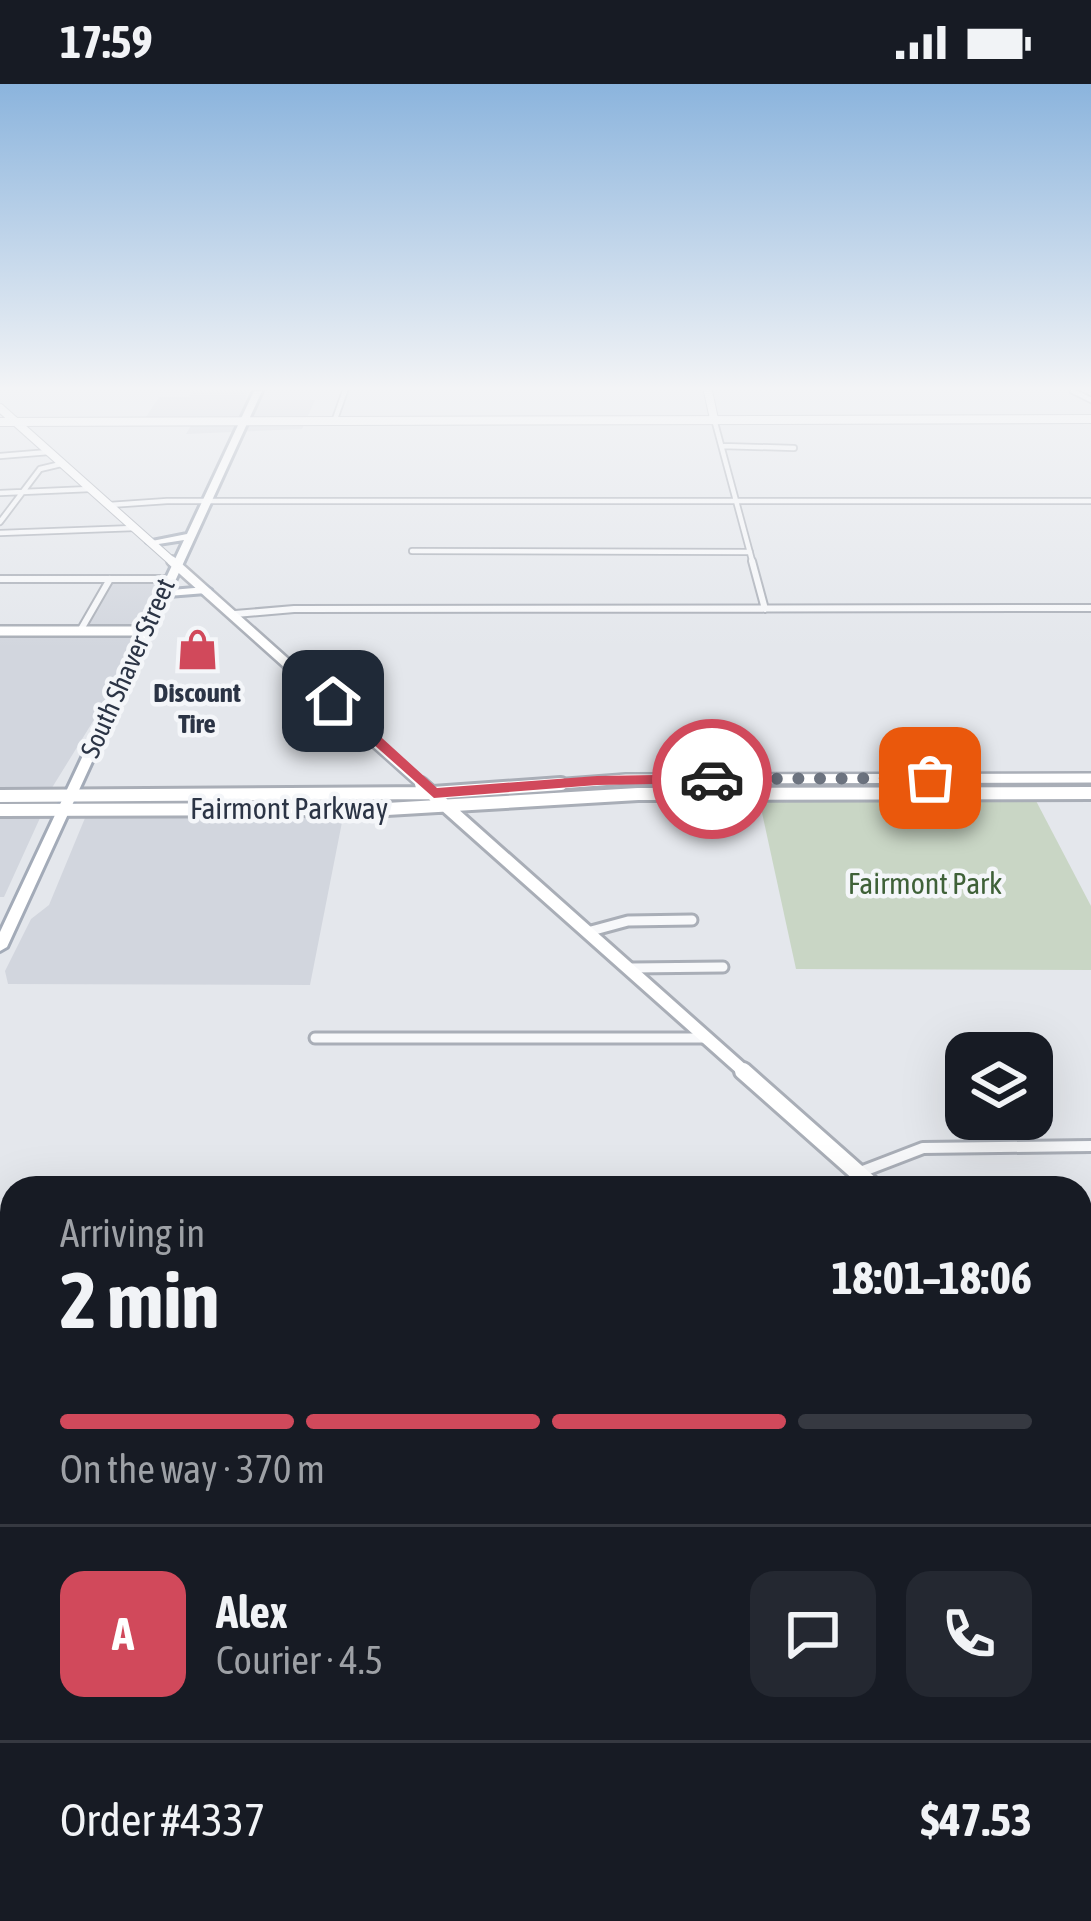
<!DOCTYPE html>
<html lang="en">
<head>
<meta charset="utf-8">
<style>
  body { margin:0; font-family:"Asap Condensed",sans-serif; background:#242831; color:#f1f3f6; height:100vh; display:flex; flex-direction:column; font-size:45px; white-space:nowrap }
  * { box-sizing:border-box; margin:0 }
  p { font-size:39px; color:#9ea1a6 }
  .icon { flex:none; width:66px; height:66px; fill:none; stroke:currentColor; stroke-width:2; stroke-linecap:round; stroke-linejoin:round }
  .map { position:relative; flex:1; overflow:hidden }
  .drawer { position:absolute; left:0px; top:1092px; width:1092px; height:747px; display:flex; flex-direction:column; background:#171b24; border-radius:36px 36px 0 0; box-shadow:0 12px 48px #0002 }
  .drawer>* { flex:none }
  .controls { position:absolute; left:945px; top:948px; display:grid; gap:24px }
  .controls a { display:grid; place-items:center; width:108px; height:108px; border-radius:24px; background:#171b24; box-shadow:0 12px 48px #0002; font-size:60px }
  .pin { position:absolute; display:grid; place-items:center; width:102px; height:102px; color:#fff; margin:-51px; border-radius:24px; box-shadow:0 6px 18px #0006 }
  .courier { position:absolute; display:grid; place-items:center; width:120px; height:120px; margin:-60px; border:9px solid #d1495b; border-radius:50%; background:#fff; color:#222; box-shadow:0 3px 15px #0007 }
  .summary em { font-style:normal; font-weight:700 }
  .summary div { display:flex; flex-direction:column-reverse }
  .summary { display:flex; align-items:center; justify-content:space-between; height:204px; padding:0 60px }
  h1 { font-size:78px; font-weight:700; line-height:90px }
  .bar { display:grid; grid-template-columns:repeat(4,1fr); gap:18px 12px; align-content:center; height:144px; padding:0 60px }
  .bar i { height:15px; border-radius:9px; background:#363941 }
  .bar .on { background:#d1495b }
  .bar p { grid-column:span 4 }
  .line { display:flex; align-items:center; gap:30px; padding:0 60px; border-top:3px solid #363941 }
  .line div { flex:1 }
  .round { display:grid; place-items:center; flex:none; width:126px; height:126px; border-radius:24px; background:#242831 }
  .status { display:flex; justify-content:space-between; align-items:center; height:84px; padding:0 60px; background:#171b24; direction:ltr }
  .status svg { height:33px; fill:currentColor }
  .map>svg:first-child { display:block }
  .built { fill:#d2d6de }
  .green { fill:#c9d6c5 }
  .water { fill:#9fb4cc }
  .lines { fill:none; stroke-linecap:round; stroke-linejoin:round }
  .street-far4-casing { stroke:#a9aeb7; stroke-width:8 }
  .street-far3-casing { stroke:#a9aeb7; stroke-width:10 }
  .street-far2-casing { stroke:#a9aeb7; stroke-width:15 }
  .street-far1-casing { stroke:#a9aeb7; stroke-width:16 }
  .street-casing { stroke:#a9aeb7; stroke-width:20 }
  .secondary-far3-casing { stroke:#a9aeb7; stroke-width:10 }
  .secondary-far2-casing { stroke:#a9aeb7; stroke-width:14 }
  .secondary-far1-casing { stroke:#a9aeb7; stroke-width:18 }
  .secondary-casing { stroke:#a9aeb7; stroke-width:22 }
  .primary-casing { stroke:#a3abb8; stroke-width:6 }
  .street-far4 { stroke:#f7f8fa; stroke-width:4.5 }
  .street-far3 { stroke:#f7f8fa; stroke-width:6 }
  .street-far2 { stroke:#f7f8fa; stroke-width:9 }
  .street-far1 { stroke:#f7f8fa; stroke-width:10 }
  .street { stroke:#f7f8fa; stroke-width:14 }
  .secondary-far3 { stroke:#fff; stroke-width:8 }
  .secondary-far2 { stroke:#fff; stroke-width:9 }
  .secondary-far1 { stroke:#fff; stroke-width:12 }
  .secondary { stroke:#fff; stroke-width:16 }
  .primary { fill:#fff; fill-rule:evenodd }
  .route { fill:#d1495b }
  .done { stroke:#6c737f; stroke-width:12; stroke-dasharray:0 21.6 }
  .labels { text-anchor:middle; stroke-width:9; stroke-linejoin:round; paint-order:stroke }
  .far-street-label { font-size:27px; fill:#2b3445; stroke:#f4f6f9 }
  .far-poi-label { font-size:27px; font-weight:bold; fill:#2b3445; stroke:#f4f6f9 }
  .street-label { font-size:30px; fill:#2b3445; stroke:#f4f6f9 }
  .park-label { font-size:30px; fill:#3f6138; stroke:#f4f6f9 }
</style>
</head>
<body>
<div class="status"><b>17:59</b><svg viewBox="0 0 49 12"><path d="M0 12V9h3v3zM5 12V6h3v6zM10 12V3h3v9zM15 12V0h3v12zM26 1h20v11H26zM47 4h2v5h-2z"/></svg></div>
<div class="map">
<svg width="1091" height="1837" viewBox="0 0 1091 1837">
  <rect width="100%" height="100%" fill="#e4e7ec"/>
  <path class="built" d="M 193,307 L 248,307 L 245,316 L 315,316 L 302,345 L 186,350 L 196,333 L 146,333 L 159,313 L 189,313 Z
    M 113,496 L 158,496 L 138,545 L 84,545 Z
    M 0,548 L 138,548 L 100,626 L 50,707 L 0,709 Z
    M 0,732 L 40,734 L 4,813 L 0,813 Z
    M 343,733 L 310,901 L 8,900 L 5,887 L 31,835 L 49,821 L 85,734 Z"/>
  <path class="green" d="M 1034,713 L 1091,822 L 1091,886 L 796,885 L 759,715 Z"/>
  <path class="water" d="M 0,1797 L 12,1797 L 12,1827 L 118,1827 L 116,1837 L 0,1837 Z"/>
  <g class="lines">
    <defs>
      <path id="street-far4" d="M 1073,307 L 1091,316
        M 335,335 L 345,307
        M 714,335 L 753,480
        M 722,362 L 794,364
        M 0,372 L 49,368
        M 0,409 L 90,405
        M 109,421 L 167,417 L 1091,417
        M 0,438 L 40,385 L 61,380
        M 0,449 L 135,444
        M 412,467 L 750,468"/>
      <path id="street-far3" d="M 752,477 L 765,525
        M 0,495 L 169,495
        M 235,530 L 294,525 L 1091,524
        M 80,547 L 110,495"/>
      <path id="street-far2" d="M 591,847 L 628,837 L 692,836
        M 632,884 L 723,883
        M 315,954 L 706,954"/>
      <path id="street-far1" d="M 858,1089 L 923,1064 L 1091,1062"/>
      <path id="street" d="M 1080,1500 L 1091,1500
        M 755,1827 L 756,1837"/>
      <path id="secondary-far3" d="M 708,307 L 714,335
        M 0,324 L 175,480
        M 0,338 L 1091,335"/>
      <path id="secondary-far2" d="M 172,477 L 425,703
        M 0,547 L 146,547
        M 520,703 L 626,695 L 1091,694"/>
      <path id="secondary-far1" d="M 421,700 L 747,990
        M 0,712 L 433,709 L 561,700
        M 0,726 L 387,725 L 638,710 L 1091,709"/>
      <path id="secondary" d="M 743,987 L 875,1104
        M 1080,1284 L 1091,1293"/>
      <path id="primary" d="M 254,307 L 262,307 L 171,506 L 206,503 L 211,506 L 206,509 L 168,512 L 7,863 L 0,867 L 0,848 L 158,512 L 156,510 L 160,507 L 184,456 L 152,461 L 147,458 L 187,450 Z"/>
    </defs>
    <use href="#street-far4" class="street-far4-casing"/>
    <use href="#street-far3" class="street-far3-casing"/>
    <use href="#street-far2" class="street-far2-casing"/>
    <use href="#street-far1" class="street-far1-casing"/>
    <use href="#street" class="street-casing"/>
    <use href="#secondary-far3" class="secondary-far3-casing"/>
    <use href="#secondary-far2" class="secondary-far2-casing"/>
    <use href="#secondary-far1" class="secondary-far1-casing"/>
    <use href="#secondary" class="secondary-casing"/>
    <use href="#primary" class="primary-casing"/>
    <use href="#street-far4" class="street-far4"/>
    <use href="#street-far3" class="street-far3"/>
    <use href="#street-far2" class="street-far2"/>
    <use href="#street-far1" class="street-far1"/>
    <use href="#street" class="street"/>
    <use href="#secondary-far3" class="secondary-far3"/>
    <use href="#secondary-far2" class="secondary-far2"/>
    <use href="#secondary-far1" class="secondary-far1"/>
    <use href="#secondary" class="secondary"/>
    <use href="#primary" class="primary"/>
  </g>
  <linearGradient id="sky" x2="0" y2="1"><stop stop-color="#8bb4dd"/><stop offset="0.54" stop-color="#f3f4f6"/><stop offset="1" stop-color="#f3f4f6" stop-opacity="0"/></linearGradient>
  <rect width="1091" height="564" fill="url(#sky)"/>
  <path class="route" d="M 328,614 L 338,614 L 437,704 L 597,692 L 712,690 L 720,695 L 712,699 L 597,701 L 434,714 L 328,620 Z"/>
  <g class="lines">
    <path class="done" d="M 712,695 L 930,694"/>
  </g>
  <defs>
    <symbol id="shop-bare" viewBox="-9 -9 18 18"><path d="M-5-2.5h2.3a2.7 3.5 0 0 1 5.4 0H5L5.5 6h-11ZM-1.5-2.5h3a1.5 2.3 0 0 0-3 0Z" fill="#d1495b" stroke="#f4f6f9" stroke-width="2.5" paint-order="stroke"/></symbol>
  </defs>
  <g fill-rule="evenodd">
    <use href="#shop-bare" x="168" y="536" width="59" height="59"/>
  </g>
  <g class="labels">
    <g class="far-street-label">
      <text transform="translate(128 584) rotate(-66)" y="9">South Shaver Street</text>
    </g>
    <g class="far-poi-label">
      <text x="197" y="618">Discount<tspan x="197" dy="31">Tire</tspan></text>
    </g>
    <g class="street-label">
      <text x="289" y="735">Fairmont Parkway</text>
    </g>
    <g class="park-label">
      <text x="925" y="810">Fairmont Park</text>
    </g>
  </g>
</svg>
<div class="controls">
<a><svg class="icon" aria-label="layers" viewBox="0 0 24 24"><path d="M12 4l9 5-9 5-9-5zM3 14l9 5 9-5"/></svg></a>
</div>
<div class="pin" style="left:930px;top:694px;background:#ea580c"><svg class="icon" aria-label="bag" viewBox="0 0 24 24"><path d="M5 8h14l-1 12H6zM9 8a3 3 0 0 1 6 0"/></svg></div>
<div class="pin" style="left:333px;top:617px;background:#1f2937"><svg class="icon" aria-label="home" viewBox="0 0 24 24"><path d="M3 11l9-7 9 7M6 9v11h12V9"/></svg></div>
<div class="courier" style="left:712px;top:695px"><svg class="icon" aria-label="car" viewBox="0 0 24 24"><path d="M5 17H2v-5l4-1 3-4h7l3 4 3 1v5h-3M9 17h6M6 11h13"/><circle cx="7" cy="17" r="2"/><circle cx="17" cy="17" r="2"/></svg></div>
<section class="drawer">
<div class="summary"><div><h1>2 min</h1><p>Arriving in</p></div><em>18:01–18:06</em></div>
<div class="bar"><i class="on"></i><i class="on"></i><i class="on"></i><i></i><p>On the way · 370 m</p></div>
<div class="line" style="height:216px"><b class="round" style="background:#d1495b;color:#fff">A</b><div><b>Alex</b><p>Courier · 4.5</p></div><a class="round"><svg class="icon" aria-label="chat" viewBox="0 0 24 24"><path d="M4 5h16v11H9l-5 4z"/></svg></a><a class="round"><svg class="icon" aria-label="phone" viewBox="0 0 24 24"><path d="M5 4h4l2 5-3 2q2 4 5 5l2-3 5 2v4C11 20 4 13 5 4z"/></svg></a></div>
<div class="line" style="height:156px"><div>Order #4337</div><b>$47.53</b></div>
</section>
</div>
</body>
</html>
